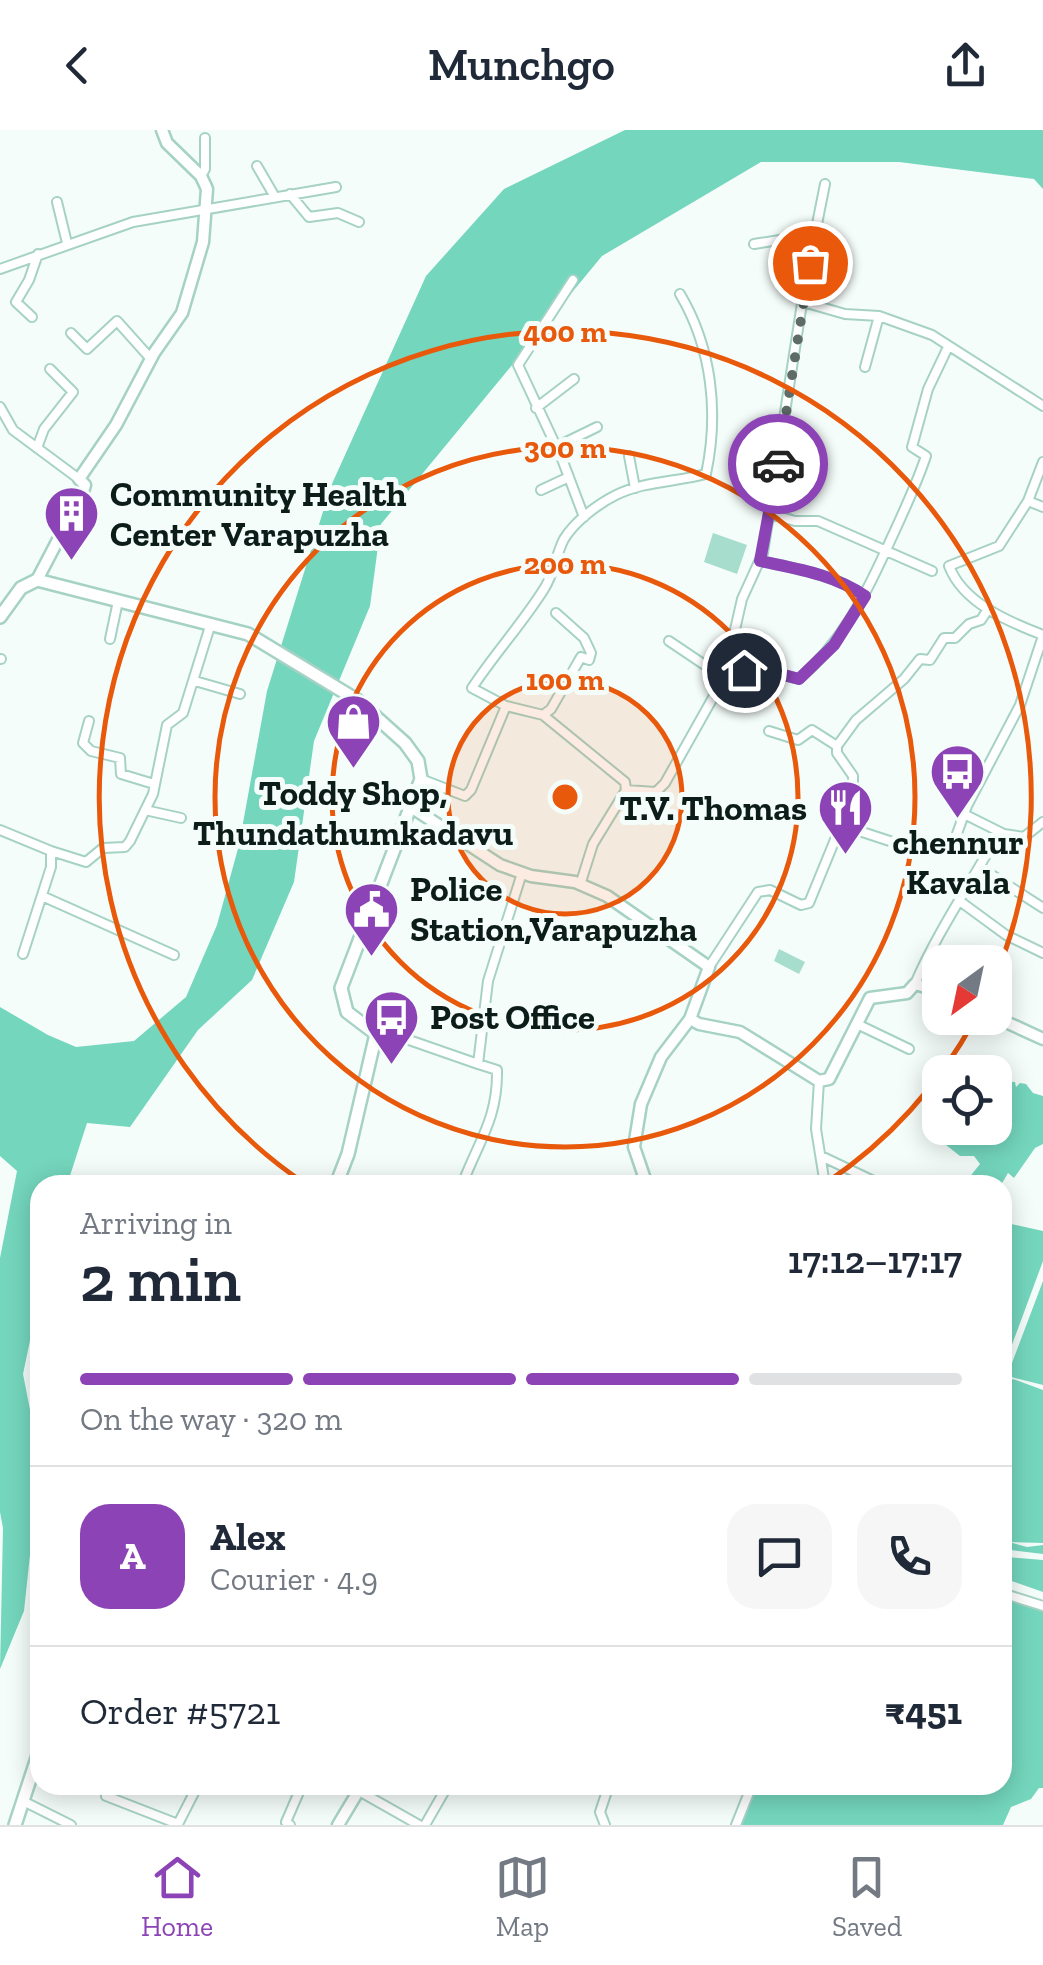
<!DOCTYPE html>
<html lang="en">
<head>
<meta charset="utf-8">
<style>
  body { margin:0; font-family:"Zilla Slab",serif; background:#f6f6f7; color:#1f2937; height:100vh; display:flex; flex-direction:column; font-size:38px; white-space:nowrap }
  * { box-sizing:border-box; margin:0 }
  p { font-size:32px; color:#747a83 }
  .icon { flex:none; width:55px; height:55px; fill:none; stroke:currentColor; stroke-width:2; stroke-linecap:round; stroke-linejoin:round }
  .map { position:relative; flex:1; overflow:hidden }
  .panel { position:absolute; left:30px; top:1045px; width:982px; height:620px; display:flex; flex-direction:column; background:#fff; border-radius:30px; box-shadow:0 5px 25px #0003 }
  .panel>* { flex:none }
  .needle { width:65px; rotate:213deg }
  .buttons { position:absolute; left:922px; top:815px; display:grid; gap:20px }
  .buttons a { display:grid; place-items:center; width:90px; height:90px; border-radius:20px; background:#fff; box-shadow:0 5px 25px #0003; font-size:50px }
  .pin { position:absolute; display:grid; place-items:center; width:85px; height:85px; color:#fff; margin:-42px; border:5px solid #fff; border-radius:50%; box-shadow:0 2px 10px #0007 }
  .courier { position:absolute; display:grid; place-items:center; width:100px; height:100px; margin:-50px; border:8px solid #8b43b5; border-radius:50%; background:#fff; color:#222; box-shadow:0 2px 12px #0007 }
  .headline em { font-style:normal; font-weight:600 }
  .headline div { display:flex; flex-direction:column-reverse }
  .headline { display:flex; align-items:center; justify-content:space-between; height:170px; padding:0 50px }
  h1 { font-size:65px; font-weight:600; line-height:75px }
  .bar { display:grid; grid-template-columns:repeat(4,1fr); gap:15px 10px; align-content:center; height:120px; padding:0 50px }
  .bar i { height:12px; border-radius:8px; background:#e0e1e3 }
  .bar .on { background:#8b43b5 }
  .bar p { grid-column:span 4 }
  .line { display:flex; align-items:center; gap:25px; padding:0 50px; border-top:2px solid #e0e1e3 }
  .line div { flex:1 }
  .round { display:grid; place-items:center; flex:none; width:105px; height:105px; border-radius:30px; background:#f6f6f7 }
  header { display:flex; justify-content:space-between; align-items:center; height:130px; padding:0 50px; background:#fff; font-size:45px; font-weight:600 }
  .menu { display:flex; justify-content:space-around; align-items:center; height:140px; border-top:2px solid #e0e1e3; background:#fff; font-size:28px; color:#747a83 }
  .menu a { display:grid; justify-items:center; gap:5px }
  .menu .on { color:#8b43b5 }
  .map>svg:first-child { display:block }
  .green { fill:#a6ddcc }
  .water { fill:#74d6bd }
  .lines { fill:none; stroke-linecap:round; stroke-linejoin:round }
  .minor-casing { stroke:#a6d2c5; stroke-width:12 }
  .tertiary-casing { stroke:#a6d2c5; stroke-width:15 }
  .secondary-casing { stroke:#a6d2c5; stroke-width:16 }
  .minor { stroke:#fff; stroke-width:8 }
  .tertiary { stroke:#fff; stroke-width:10 }
  .secondary { stroke:#fff; stroke-width:11 }
  .done { stroke:#5e6b67; stroke-width:10; stroke-dasharray:0 18 }
  .route { stroke:#8b43b5; stroke-width:12 }
  .ring { fill:none; stroke:#e8590c; stroke-width:5 }
  .labels { text-anchor:middle; stroke-width:10; stroke-linejoin:round; paint-order:stroke }
  .poi-label { font-size:35px; font-weight:bold; fill:#0c1c18; stroke:#f5fdfa; text-anchor:start }
  .centre { fill:#e8590c; stroke:#f5fdfa; stroke-width:5 }
  .ring-label { font-size:30px; text-anchor:middle; font-weight:bold; fill:#e8590c; stroke:#f5fdfa; stroke-width:10; stroke-linejoin:round; paint-order:stroke }
</style>
</head>
<body>
<header><svg class="icon" aria-label="back" viewBox="0 0 24 24"><path d="M15 5l-7 7 7 7"/></svg>Munchgo<svg class="icon" aria-label="share" viewBox="0 0 24 24"><path d="M12 15V3M7 8l5-5 5 5M5 13v7h14v-7"/></svg></header>
<div class="map">
<svg width="1043" height="1695" viewBox="0 0 1043 1695">
  <rect width="100%" height="100%" fill="#f5fdfa"/>
  <path class="green" d="M 713,403 L 747,415 L 737,444 L 704,432 Z
    M 779,819 L 805,832 L 799,844 L 774,831 Z"/>
  <path class="water" d="M 625,0 L 1043,0 L 1043,59 L 1034,49 L 899,32 L 761,32 L 602,126 L 381,394 L 370,476 L 314,611 L 294,752 L 252,850 L 198,900 L 130,997 L 87,993 L 67,1055 L 40,1055 L 40,1163 L 23,1244 L 40,1331 L 24,1481 L 0,1539 L 3,1398 L 0,1382 L 0,1128 L 17,1041 L 0,1026 L 0,877 L 48,905 L 76,917 L 134,911 L 186,867 L 217,795 L 239,715 L 267,561 L 331,356 L 426,146 L 504,59 Z
    M 995,951 L 1015,952 L 1016,957 L 1020,953 L 1026,954 L 1033,963 L 1043,966 L 1043,1014 L 1035,1018 L 1014,1048 L 1008,1043 L 1001,1055 L 972,1055 L 968,1049 L 980,1034 L 974,1026 L 960,1026 L 946,1015 L 947,998 L 995,998 Z
    M 1002,1092 L 1043,1101 L 1043,1131 L 1003,1239 Z
    M 1043,1151 L 1043,1255 L 1007,1246 Z
    M 1013,1249 L 1043,1260 L 1043,1413 L 1009,1412 L 1027,1417 L 1043,1415 L 1043,1424 L 1003,1419 L 1003,1255 Z
    M 1007,1427 L 1043,1430 L 1043,1462 L 1003,1448 L 1003,1428 Z
    M 1003,1465 L 1043,1478 L 1043,1658 L 1039,1658 L 1031,1669 L 1011,1677 L 1003,1695 L 740,1695 L 756,1655 L 1002,1655 Z"/>
  <g class="lines">
    <defs>
      <path id="minor" d="M 257,36 L 275,67
        M 201,46 L 205,39 L 205,8
        M 290,64 L 309,87 L 338,83 L 359,92
        M 57,72 L 67,113
        M 754,114 L 817,104
        M 0,139 L 133,92 L 336,57
        M 573,150 L 518,235 L 562,329 L 584,387
        M 803,172 L 845,184 L 879,186 L 932,205 L 1043,276
        M 32,187 L 16,172 L 29,150 L 38,124
        M 71,203 L 87,219 L 117,191 L 151,229
        M 865,237 L 879,186
        M 0,277 L 13,300 L 79,349
        M 536,278 L 574,249
        M 556,317 L 597,297
        M 37,318 L 44,299 L 73,262 L 50,239
        M 629,326 L 635,358
        M 1043,332 L 1028,371 L 999,416 L 949,436 C 963,473 1009,492 1043,505
        M 541,360 L 569,347
        M 1028,371 L 1043,377
        M 771,384 L 795,391 L 818,391 L 932,441
        M 761,431 C 797,439 833,444 865,466
        M 110,509 L 118,471
        M 669,511 L 724,548
        M 0,529 L 1,529
        M 726,542 L 761,539 L 799,549 C 841,513 863,470 886,420 C 900,389 915,359 926,326 L 912,317 L 928,259 L 948,217
        M 195,551 L 240,564
        M 506,576 L 543,585 L 551,579 L 581,527 L 589,530 L 591,523 L 584,508 L 556,483
        M 543,585 L 625,652 L 626,660
        M 89,591 L 83,613 L 91,621 L 120,628 L 121,644 L 154,654
        M 769,601 L 798,610 L 812,600 L 837,616
        M 421,649 L 465,666 L 471,660 L 506,576 L 472,558 C 495,523 522,494 544,459 C 554,444 556,424 564,409 C 575,391 598,374 616,365 C 644,351 676,352 706,344 C 719,283 712,218 680,164
        M 145,680 L 181,688
        M 964,684 L 1004,704 L 1024,707 L 1043,692
        M 841,695 L 842,677 L 853,656 L 853,646 L 837,623 L 837,616 L 856,590 L 904,549 L 920,529 L 930,530 L 944,508 L 955,508 L 969,494 L 981,490 L 988,479
        M 0,700 L 51,721
        M 981,738 L 1043,778
        M 580,755 L 593,714 L 626,660 L 656,662 L 665,653 L 724,548 L 742,469 L 763,423 L 805,154 L 825,54
        M 42,766 L 174,825
        M 961,772 L 1006,805 L 1043,823
        M 23,824 L 51,737 L 51,721 L 86,732 L 103,718 L 125,717 L 130,711 L 153,664 L 167,595 L 183,583 L 211,493
        M 709,837 L 758,762 L 770,760 L 801,775 L 809,773 L 841,695 L 917,720 L 947,719 L 954,712 L 967,676 L 1020,575 L 1043,506
        M 915,854 C 937,802 972,752 999,702
        M 857,894 L 909,919
        M 376,904 L 386,902 L 478,934 L 488,851 L 522,743
        M 819,951 L 816,999 L 825,1055
        M 821,1026 L 882,1055
        M 339,1050 L 354,1055
        M 462,1055 C 478,1012 498,989 497,940 L 478,934
        M 1002,1463 L 1043,1476
        M 279,1655 L 299,1662 L 286,1692 L 290,1695
        M 359,1661 L 419,1695
        M 106,1666 L 178,1694 L 198,1655
        M 23,1671 L 71,1695
        M 425,1695 L 448,1655
        M 605,1695 L 600,1682 L 609,1655
        M 736,1695 L 752,1655"/>
      <path id="tertiary" d="M 37,450 L 83,362 L 85,355 L 79,349 L 116,295 L 154,223 L 182,183 L 203,112 L 207,59 L 201,46 L 167,13 L 162,0
        M 411,677 L 500,735 L 531,746 L 575,752 L 607,766 L 709,837 L 690,889 L 661,927 L 641,974 L 634,1017 L 647,1055
        M 995,887 L 1043,909
        M 690,889 L 699,894 L 740,902 L 819,951 L 829,949 L 870,868 L 907,863 L 915,854 L 940,861
        M 338,1695 L 362,1655"/>
      <path id="secondary" d="M 0,487 L 21,458 L 37,450 L 248,504 L 357,570 L 405,613 L 418,631 L 421,649 L 341,858 L 347,882 L 376,904 L 348,1024 L 336,1055
        M 15,1695 L 40,1619"/>
    </defs>
    <use href="#minor" class="minor-casing"/>
    <use href="#tertiary" class="tertiary-casing"/>
    <use href="#secondary" class="secondary-casing"/>
    <use href="#minor" class="minor"/>
    <use href="#tertiary" class="tertiary"/>
    <use href="#secondary" class="secondary"/>
  </g>
  <g class="lines">
    <path class="done" d="M 778,334 L 810,133"/>
    <path class="route" d="M 744,540 L 761,539 L 799,549 L 834,515 L 865,466 C 833,444 797,439 760,431 L 778,334"/>
  </g>
  <circle cx="565" cy="667" r="117" fill="#e8590c" fill-opacity=".12"/>
  <g class="ring">
    <circle cx="565" cy="667" r="117"/>
    <circle cx="565" cy="667" r="233"/>
    <circle cx="565" cy="667" r="350"/>
    <path d="M975 889A466 466 0 0 1 826 1053M304 1053A466 466 0 1 1 996 845"/>
  </g>
  <defs>
    <symbol id="building-pin" viewBox="-11 -11 22 30"><path d="M0 17L-7.5 6A9.5 9.5 0 1 1 7.5 6Z" fill="#8b43b5" stroke="#f5fdfa"/><path d="M-4-6H4V6H1V3H-1V6H-4ZM-2.5-4.3h1.7v1.8h-1.7ZM.8-4.3h1.7v1.8H.8ZM-2.5-1h1.7V.8h-1.7ZM.8-1h1.7V.8H.8Z" fill="#fff"/></symbol>
    <symbol id="shop-pin" viewBox="-11 -11 22 30"><path d="M0 17L-7.5 6A9.5 9.5 0 1 1 7.5 6Z" fill="#8b43b5" stroke="#f5fdfa"/><path d="M-5-2.5h2.3a2.7 3.5 0 0 1 5.4 0H5L5.5 6h-11ZM-1.5-2.5h3a1.5 2.3 0 0 0-3 0Z" fill="#fff"/></symbol>
    <symbol id="bus-pin" viewBox="-11 -11 22 30"><path d="M0 17L-7.5 6A9.5 9.5 0 1 1 7.5 6Z" fill="#8b43b5" stroke="#f5fdfa"/><path d="M-5-6H5V4H4V6H2V4H-2V6H-4V4H-5ZM-3.5-4V0h7V-4ZM-3.5 1.2v1.5H-2V1.2ZM2 1.2v1.5H3.5V1.2Z" fill="#fff"/></symbol>
    <symbol id="restaurant-pin" viewBox="-11 -11 22 30"><path d="M0 17L-7.5 6A9.5 9.5 0 1 1 7.5 6Z" fill="#8b43b5" stroke="#f5fdfa"/><path d="M-5-6h1v4h1v-4h1v4h1v-4h1v5L-1.5 .5V6h-2V.5L-5-1ZM5-6V6H3V1.5H1.5Q1.5-4 5-6Z" fill="#fff"/></symbol>
    <symbol id="civic-pin" viewBox="-11 -11 22 30"><path d="M0 17L-7.5 6A9.5 9.5 0 1 1 7.5 6Z" fill="#8b43b5" stroke="#f5fdfa"/><path d="M-.6-6.5H3V-4.5H.6V-3L4-1V1h2V6H-6V1h2V-1L-.6-3ZM-1.2 2.5V6h2.4V2.5Z" fill="#fff"/></symbol>
  </defs>
  <g fill-rule="evenodd">
    <use href="#building-pin" x="40" y="352" width="63" height="86"/>
    <use href="#shop-pin" x="322" y="560" width="63" height="86"/>
    <use href="#bus-pin" x="926" y="610" width="63" height="86"/>
    <use href="#restaurant-pin" x="814" y="646" width="63" height="86"/>
    <use href="#civic-pin" x="340" y="748" width="63" height="86"/>
    <use href="#bus-pin" x="360" y="856" width="63" height="86"/>
  </g>
  <g class="labels">
    <g class="poi-label">
      <text x="110" y="376">Community Health<tspan x="110" dy="40">Center Varapuzha</tspan></text>
      <text x="353" y="675" text-anchor="middle">Toddy Shop,<tspan x="353" dy="40">Thundathumkadavu</tspan></text>
      <text x="807" y="690" text-anchor="end">T.V. Thomas</text>
      <text x="958" y="724" text-anchor="middle">chennur<tspan x="958" dy="40">Kavala</tspan></text>
      <text x="410" y="771">Police<tspan x="410" dy="40">Station,Varapuzha</tspan></text>
      <text x="430" y="899">Post Office</text>
    </g>
  </g>
  <circle cx="565" cy="667" r="15" class="centre"/>
  <g class="ring-label">
    <text x="565" y="212">400 m</text>
    <text x="565" y="328">300 m</text>
    <text x="565" y="444">200 m</text>
    <text x="565" y="560">100 m</text>
  </g>
</svg>
<div class="buttons">
<a><svg class="needle" viewBox="-14 -14 28 28"><path d="M0-13l5 13h-10z" fill="#e53935"/><path d="M0 13l5-13h-10z" fill="#747a83"/></svg></a>
<a><svg class="icon" aria-label="locate" viewBox="0 0 24 24"><circle cx="12" cy="12" r="6"/><path d="M12 2v4M12 18v4M2 12h4M18 12h4"/></svg></a>
</div>
<div class="pin" style="left:810px;top:133px;background:#ea580c"><svg class="icon" aria-label="bag" viewBox="0 0 24 24"><path d="M5 8h14l-1 12H6zM9 8a3 3 0 0 1 6 0"/></svg></div>
<div class="pin" style="left:744px;top:540px;background:#1f2937"><svg class="icon" aria-label="home" viewBox="0 0 24 24"><path d="M3 11l9-7 9 7M6 9v11h12V9"/></svg></div>
<div class="courier" style="left:778px;top:334px"><svg class="icon" aria-label="car" viewBox="0 0 24 24"><path d="M5 17H2v-5l4-1 3-4h7l3 4 3 1v5h-3M9 17h6M6 11h13"/><circle cx="7" cy="17" r="2"/><circle cx="17" cy="17" r="2"/></svg></div>
<section class="panel">
<div class="headline"><div><h1>2 min</h1><p>Arriving in</p></div><em>17:12–17:17</em></div>
<div class="bar"><i class="on"></i><i class="on"></i><i class="on"></i><i></i><p>On the way · 320 m</p></div>
<div class="line" style="height:180px"><b class="round" style="background:#8b43b5;color:#fff">A</b><div><b>Alex</b><p>Courier · 4.9</p></div><a class="round"><svg class="icon" aria-label="chat" viewBox="0 0 24 24"><path d="M4 5h16v11H9l-5 4z"/></svg></a><a class="round"><svg class="icon" aria-label="phone" viewBox="0 0 24 24"><path d="M5 4h4l2 5-3 2q2 4 5 5l2-3 5 2v4C11 20 4 13 5 4z"/></svg></a></div>
<div class="line" style="height:130px"><div>Order #5721</div><b>₹451</b></div>
</section>
</div>
<nav class="menu">
<a class="on"><svg class="icon" aria-label="home" viewBox="0 0 24 24"><path d="M3 11l9-7 9 7M6 9v11h12V9"/></svg>Home</a>
<a><svg class="icon" aria-label="map" viewBox="0 0 24 24"><path d="M3 6l6-2 6 2 6-2v14l-6 2-6-2-6 2zM9 4v14M15 6v14"/></svg>Map</a>
<a><svg class="icon" aria-label="saved" viewBox="0 0 24 24"><path d="M7 4h10v16l-5-4-5 4z"/></svg>Saved</a>
</nav>
</body>
</html>
